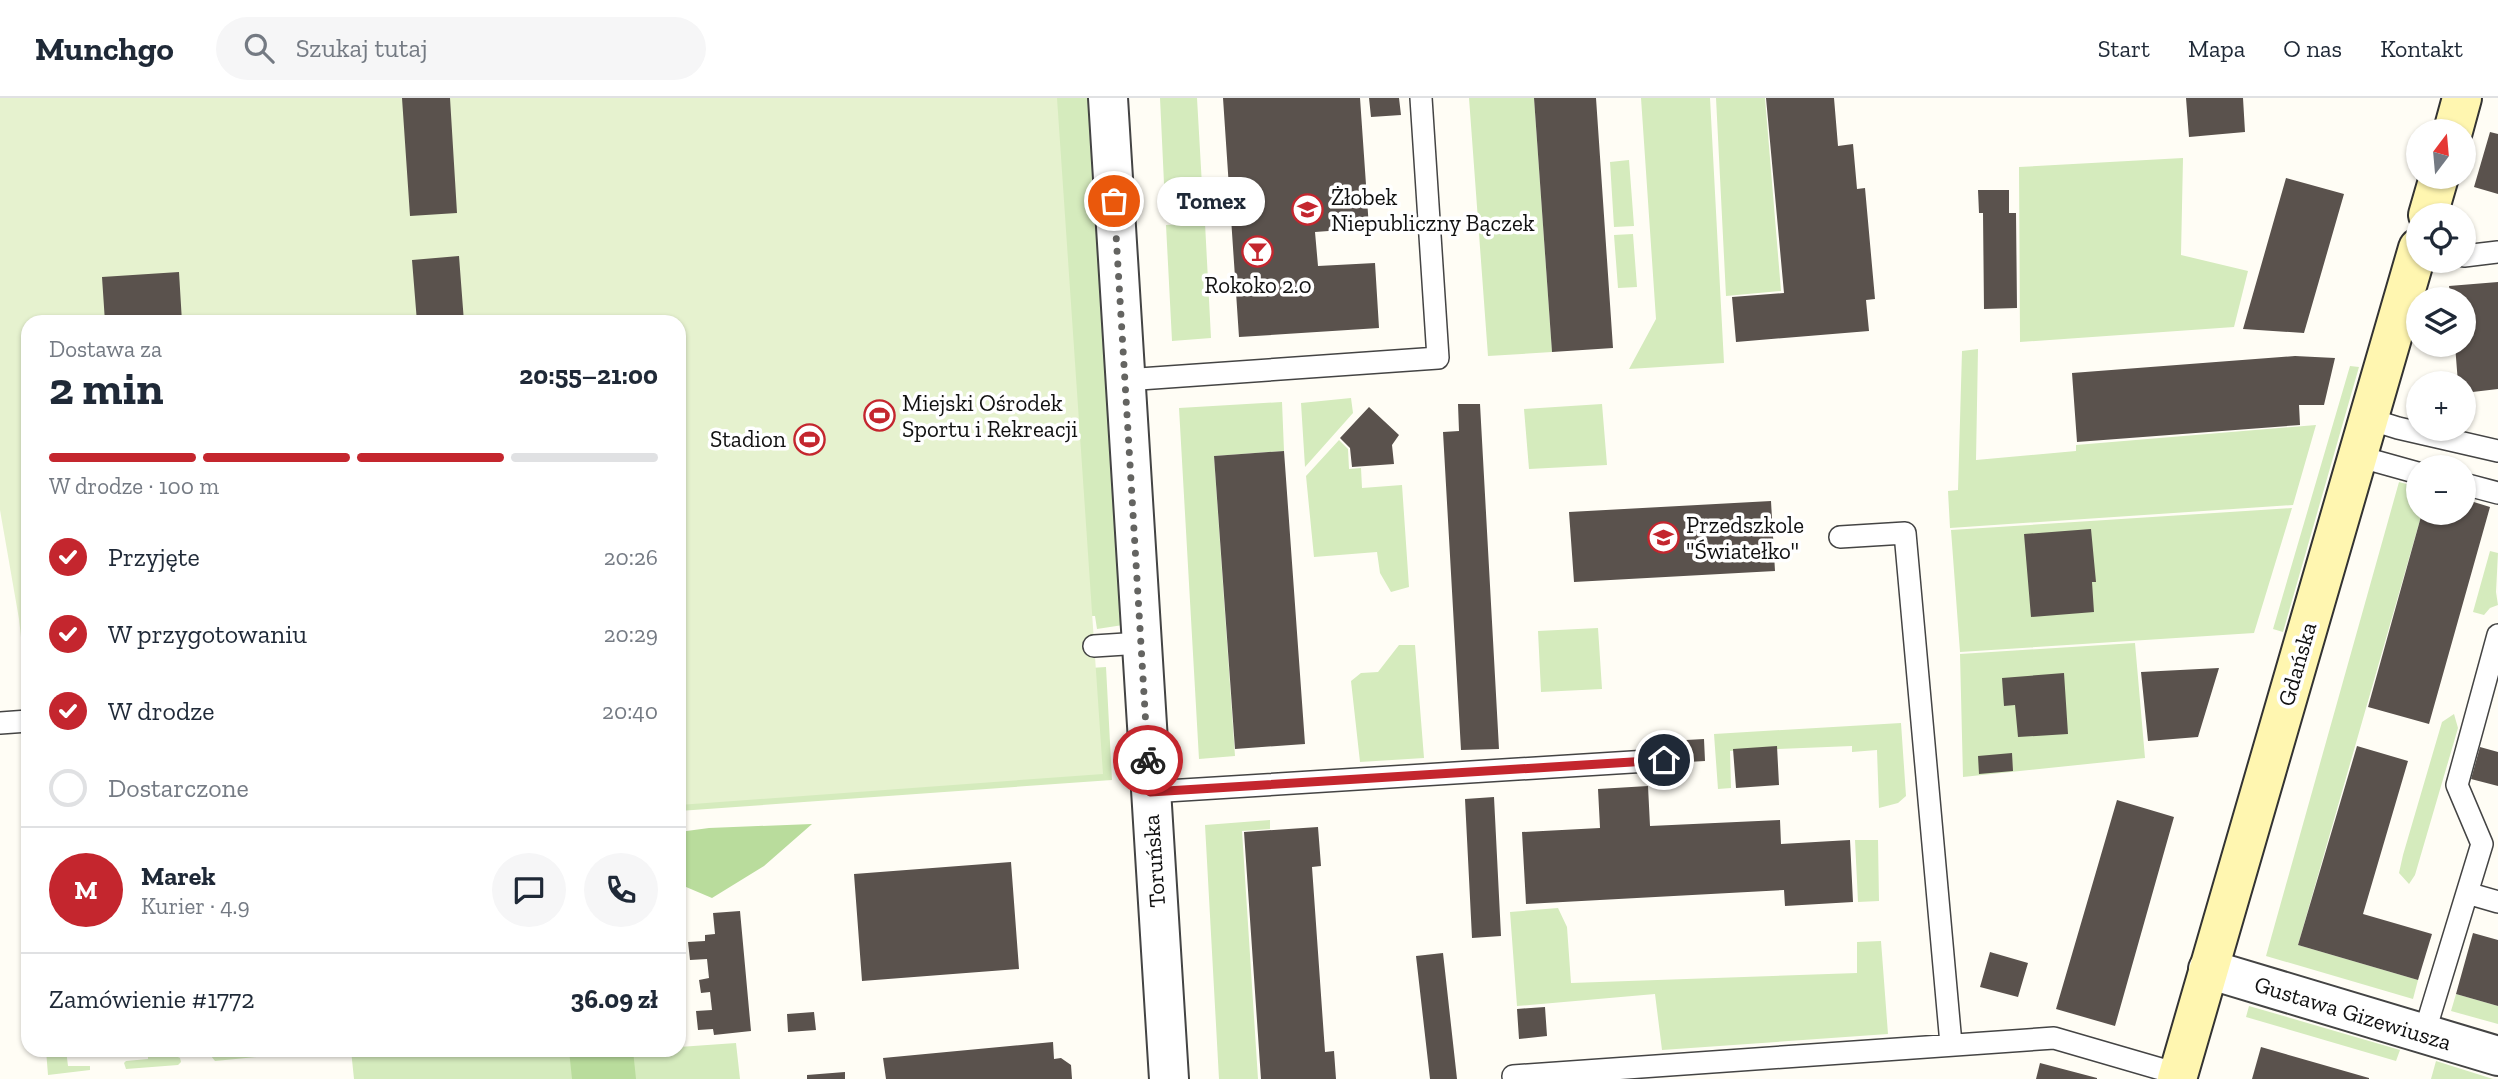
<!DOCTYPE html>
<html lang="pl">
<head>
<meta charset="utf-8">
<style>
  body { margin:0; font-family:"Zilla Slab",serif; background:#f6f6f7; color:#1f2937; height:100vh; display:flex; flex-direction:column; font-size:26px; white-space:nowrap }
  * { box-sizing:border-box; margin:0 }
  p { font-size:23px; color:#747a83 }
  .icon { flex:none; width:38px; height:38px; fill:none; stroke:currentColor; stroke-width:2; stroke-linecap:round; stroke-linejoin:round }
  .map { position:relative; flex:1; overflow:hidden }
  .details { position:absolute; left:21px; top:217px; width:665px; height:742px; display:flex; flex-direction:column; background:#fff; border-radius:21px; box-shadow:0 2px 5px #0004 }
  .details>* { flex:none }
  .needle { width:46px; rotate:16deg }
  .fabs { position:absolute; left:2406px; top:21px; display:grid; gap:14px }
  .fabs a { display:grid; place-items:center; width:70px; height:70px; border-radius:50%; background:#fff; box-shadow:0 2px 5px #0004; font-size:35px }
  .pin { position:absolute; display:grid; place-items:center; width:60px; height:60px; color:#fff; margin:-30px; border:4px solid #fff; border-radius:50%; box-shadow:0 2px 7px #0007 }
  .courier { position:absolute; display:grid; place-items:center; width:70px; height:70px; margin:-35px; border:5px solid #c4262e; border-radius:50%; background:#fff; color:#222; box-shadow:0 2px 9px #0007 }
  .bubble { position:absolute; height:49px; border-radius:24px; background:#fff; box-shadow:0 2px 5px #0004; font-size:23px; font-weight:700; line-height:49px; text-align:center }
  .headline em { font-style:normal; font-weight:700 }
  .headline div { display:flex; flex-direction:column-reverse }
  .headline { display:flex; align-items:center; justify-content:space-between; height:119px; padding:0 28px }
  h1 { font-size:46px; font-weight:700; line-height:52px }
  .bar { display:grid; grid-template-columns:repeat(4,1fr); gap:10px 7px; align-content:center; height:84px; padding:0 28px }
  .bar i { height:9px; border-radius:5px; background:#e0e1e3 }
  .bar .on { background:#c4262e }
  .bar p { grid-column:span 4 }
  .line { display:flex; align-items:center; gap:18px; padding:0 28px; border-top:2px solid #e0e1e3 }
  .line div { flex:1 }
  .round { display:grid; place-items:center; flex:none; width:74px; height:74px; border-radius:37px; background:#f6f6f7 }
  ol { padding:0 28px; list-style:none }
  li { display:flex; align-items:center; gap:21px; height:77px }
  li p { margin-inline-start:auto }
  li .icon { padding:7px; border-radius:50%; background:#c4262e; color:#fff; stroke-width:4 }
  li:last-child { color:#747a83 }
  li i { width:38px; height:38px; border:4px solid #e0e1e3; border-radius:50% }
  header { display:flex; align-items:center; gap:42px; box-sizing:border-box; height:98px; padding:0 35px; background:#fff; border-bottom:2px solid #e0e1e3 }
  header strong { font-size:33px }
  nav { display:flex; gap:38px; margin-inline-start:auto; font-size:24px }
  .search { width:490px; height:63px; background:#f6f6f7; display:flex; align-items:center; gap:18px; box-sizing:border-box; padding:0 24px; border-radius:38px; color:#747a83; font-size:26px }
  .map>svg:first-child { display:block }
  .green { fill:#d5ebbd }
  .forest { fill:#b9dc9c }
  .pitch { fill:#e6f2cf }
  .building { fill:#5a524d }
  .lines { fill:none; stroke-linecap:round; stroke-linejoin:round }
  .lane-casing { stroke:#444; stroke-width:24 }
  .street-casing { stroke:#444; stroke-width:42 }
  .secondary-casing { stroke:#333; stroke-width:42 }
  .lane { stroke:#fff; stroke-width:21 }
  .street { stroke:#fff; stroke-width:38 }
  .secondary { stroke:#fff6b0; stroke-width:38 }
  .done { stroke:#646461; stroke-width:7; stroke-dasharray:0 12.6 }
  .route { stroke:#c4262e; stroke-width:9 }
  .labels { text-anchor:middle; stroke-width:7; stroke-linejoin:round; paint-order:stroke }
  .poi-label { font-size:23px; fill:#111; stroke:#fff; text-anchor:start }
  .street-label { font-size:23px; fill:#111; stroke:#fff }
</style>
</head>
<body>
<header>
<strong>Munchgo</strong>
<div class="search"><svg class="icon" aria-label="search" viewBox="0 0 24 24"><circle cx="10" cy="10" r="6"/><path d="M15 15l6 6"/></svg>Szukaj tutaj</div>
<nav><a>Start</a><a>Mapa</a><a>O nas</a><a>Kontakt</a></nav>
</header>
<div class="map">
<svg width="2498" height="981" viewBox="0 0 2498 981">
  <rect width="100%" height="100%" fill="#fffdf5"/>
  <path class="green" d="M 1027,0 L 1092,0 L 1123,527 L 1097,531 L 1095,518 L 1079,518 Z
    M 1160,0 L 1197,0 L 1203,105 L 1165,107 Z
    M 1469,0 L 1534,0 L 1552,254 L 1488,258 Z
    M 1641,0 L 1710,0 L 1724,265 L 1629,271 L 1656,221 Z
    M 1716,0 L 1765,0 L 1781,193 L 1726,198 Z
    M 2183,60 L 2181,157 L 2248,173 L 2234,229 L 2020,244 L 2019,69 Z
    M 1629,62 L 1634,128 L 1614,129 L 1610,64 Z
    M 1205,125 L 1211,240 L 1172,243 L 1166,127 Z
    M 1633,136 L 1637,189 L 1618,190 L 1614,137 Z
    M 1978,251 L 1976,362 L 2076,353 L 2076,347 L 2316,327 L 2293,407 L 1950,430 L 1948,393 L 1958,392 L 1962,253 Z
    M 2350,268 L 2359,269 L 2283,534 L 2273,531 Z
    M 1351,300 L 1353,315 L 1305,369 L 1301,305 Z
    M 1282,304 L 1284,353 L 1214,358 L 1235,658 L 1199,661 L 1179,310 Z
    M 1602,306 L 1607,367 L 1529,371 L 1524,311 Z
    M 1339,342 L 1348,351 L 1349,371 L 1361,370 L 1362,390 L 1402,387 L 1409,489 L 1391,494 L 1380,475 L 1377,454 L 1314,459 L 1306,378 Z
    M 2399,384 L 2418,389 L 2418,415 L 2422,415 L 2298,847 L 2418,882 L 2413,901 L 2266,858 Z
    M 2292,410 L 2254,535 L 1960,554 L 1951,432 Z
    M 2490,453 L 2498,455 L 2496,494 L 2498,507 L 2490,510 L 2484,517 L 2473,514 Z
    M 1598,530 L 1602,591 L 1541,594 L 1538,533 Z
    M 2135,545 L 2145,660 L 1963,679 L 1960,556 Z
    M 1399,547 L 1415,547 L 1424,660 L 1360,664 L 1351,583 L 1361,575 L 1378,574 Z
    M 1106,569 L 1112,682 L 679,713 L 679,671 L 1042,573 Z
    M 2454,616 L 2458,630 L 2415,777 L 2409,786 L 2399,775 L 2403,757 L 2442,624 Z
    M 1901,625 L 1906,698 L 1898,705 L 1879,710 L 1877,652 L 1852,654 L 1852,648 L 1730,653 L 1731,690 L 1718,691 L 1714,636 Z
    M 1270,722 L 1270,731 L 1242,733 L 1258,981 L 1219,981 L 1205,727 Z
    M 1855,742 L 1878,742 L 1879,803 L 1858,804 Z
    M 1558,810 L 1567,829 L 1571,885 L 1857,875 L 1857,844 L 1881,843 L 1888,936 L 1662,952 L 1655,896 L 1517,908 L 1510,814 Z
    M 2456,896 L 2498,908 L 2498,926 L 2451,913 Z
    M 2249,908 L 2400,952 L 2396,963 L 2246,919 Z
    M 736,945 L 740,981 L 354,981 L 351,952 L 679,952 L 679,949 Z
    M 46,952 L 66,952 L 68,968 L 90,968 L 90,972 L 48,977 Z
    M 148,952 L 157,952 L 158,959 L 176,958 L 180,960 L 181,964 L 178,967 L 126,971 L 124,965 L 126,963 L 148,961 Z
    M 235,952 L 264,952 L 267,954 L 266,958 L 215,963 L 211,958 Z
    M 2436,963 L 2493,981 L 2431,981 Z"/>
  <path class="forest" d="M 812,726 L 764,768 L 712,800 L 679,786 L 679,734 L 709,730 Z
    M 569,952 L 633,952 L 636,981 L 572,981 Z"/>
  <path class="pitch" d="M 0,0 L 1057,0 L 1103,676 L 679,707 L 679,224 L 28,224 L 27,594 L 19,521 L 0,412 Z"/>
  <path class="building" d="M 402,0 L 450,0 L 457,115 L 410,118 Z
    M 1223,0 L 1360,0 L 1369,130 L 1315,134 L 1318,168 L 1375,165 L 1379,230 L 1239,239 Z
    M 1369,0 L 1399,0 L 1401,17 L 1371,19 Z
    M 1534,0 L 1596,0 L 1613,250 L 1552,254 Z
    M 1766,0 L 1834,0 L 1838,48 L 1853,46 L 1857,91 L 1865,90 L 1875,201 L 1866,202 L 1869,233 L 1736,244 L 1732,199 L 1784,195 Z
    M 2186,0 L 2243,0 L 2245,34 L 2189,39 Z
    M 2490,34 L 2498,36 L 2498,96 L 2474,89 Z
    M 2286,80 L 2344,96 L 2304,235 L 2243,231 Z
    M 1978,92 L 2009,92 L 2009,115 L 2016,115 L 2017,210 L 1984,211 L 1983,115 L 1979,115 Z
    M 459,158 L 464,224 L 417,224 L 412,162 Z
    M 179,174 L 182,224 L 105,224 L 102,179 Z
    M 2498,184 L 2498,291 L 2464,295 L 2464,285 L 2458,285 L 2455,247 L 2464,247 L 2464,201 L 2451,201 L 2449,188 Z
    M 2295,258 L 2335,260 L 2324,307 L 2299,307 L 2300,327 L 2077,344 L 2072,275 Z
    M 1458,306 L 1480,306 L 1499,651 L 1461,652 L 1443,334 L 1459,333 Z
    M 1369,309 L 1399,337 L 1392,347 L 1394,366 L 1352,369 L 1350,350 L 1340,340 Z
    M 1284,353 L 1305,646 L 1235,651 L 1214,358 Z
    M 2464,401 L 2490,409 L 2429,626 L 2368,609 L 2422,415 L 2464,415 Z
    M 1771,403 L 1775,473 L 1574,484 L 1569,414 Z
    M 2091,431 L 2096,484 L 2092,484 L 2094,514 L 2031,519 L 2024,436 Z
    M 2219,570 L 2198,639 L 2148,643 L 2141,574 Z
    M 2064,575 L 2068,636 L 2018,639 L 2015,607 L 2004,608 L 2002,580 Z
    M 1704,641 L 1705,663 L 1670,665 L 1669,643 Z
    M 1777,648 L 1779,687 L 1736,690 L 1733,651 Z
    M 2357,648 L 2408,663 L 2363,816 L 2432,836 L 2418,882 L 2298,847 Z
    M 2480,649 L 2498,654 L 2498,688 L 2471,681 Z
    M 2012,655 L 2013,673 L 1979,676 L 1978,658 Z
    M 1648,688 L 1650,728 L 1780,722 L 1781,746 L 1850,742 L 1853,804 L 1785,808 L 1784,792 L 1526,806 L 1522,734 L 1600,730 L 1598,691 Z
    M 1494,699 L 1501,838 L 1472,840 L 1465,701 Z
    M 2117,702 L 2174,719 L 2115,928 L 2056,911 Z
    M 1318,729 L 1321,768 L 1312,769 L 1325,954 L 1334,953 L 1336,981 L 1261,981 L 1244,734 Z
    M 1011,764 L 1019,871 L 862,883 L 854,776 Z
    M 740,813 L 751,933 L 714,937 L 713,931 L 698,932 L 696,913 L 712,912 L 710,894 L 701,895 L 699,882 L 709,880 L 707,861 L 690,862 L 688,844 L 705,843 L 705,837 L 715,836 L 713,815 Z
    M 2473,835 L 2498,842 L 2498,908 L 2456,896 Z
    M 1990,854 L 2028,865 L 2018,899 L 1980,889 Z
    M 1443,855 L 1457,981 L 1430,981 L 1416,858 Z
    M 1545,909 L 1547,938 L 1519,941 L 1517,911 Z
    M 814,914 L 816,932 L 788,934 L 787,916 Z
    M 1053,944 L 1054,961 L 1061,960 L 1071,967 L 1072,981 L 886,981 L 883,960 Z
    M 2261,949 L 2369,980 L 2369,981 L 2252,981 Z
    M 2040,965 L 2097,980 L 2097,981 L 2036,981 Z
    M 845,974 L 845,981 L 807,981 L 807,977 Z"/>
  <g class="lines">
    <defs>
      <path id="lane" d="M 2464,158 L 2498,154
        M 1125,282 L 1438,260 L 1421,0
        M 2369,321 L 2398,330 L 2498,353
        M 2357,358 L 2418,375
        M 2464,386 L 2498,395
        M 1840,439 L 1905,435 L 1951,946
        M 1094,548 L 1141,545
        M 0,625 L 28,623
        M 1150,694 L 1664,662
        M 2467,795 L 2482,746 L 2457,687 L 2498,537
        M 2424,936 L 2467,795 L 2498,804
        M 1513,978 L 2054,940 L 2178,976"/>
      <path id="street" d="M 1108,0 L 1169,981
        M 2208,871 L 2498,958"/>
      <path id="secondary" d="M 2453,33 L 2462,0
        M 2428,117 L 2439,79
        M 2177,981 L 2418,150"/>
    </defs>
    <use href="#lane" class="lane-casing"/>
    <use href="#street" class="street-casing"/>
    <use href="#secondary" class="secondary-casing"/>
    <use href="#lane" class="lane"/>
    <use href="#street" class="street"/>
    <use href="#secondary" class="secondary"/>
  </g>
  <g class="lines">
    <path class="done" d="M 1114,103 L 1148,662"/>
    <path class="route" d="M 1148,662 L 1150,694 L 1664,662"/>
  </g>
  <defs>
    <symbol id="school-ring" viewBox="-11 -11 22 22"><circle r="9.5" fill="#fff" stroke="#c4262e" stroke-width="1.5"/><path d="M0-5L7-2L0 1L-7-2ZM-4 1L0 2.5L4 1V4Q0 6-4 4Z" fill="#c4262e"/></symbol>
    <symbol id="bar-ring" viewBox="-11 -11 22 22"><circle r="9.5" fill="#fff" stroke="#c4262e" stroke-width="1.5"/><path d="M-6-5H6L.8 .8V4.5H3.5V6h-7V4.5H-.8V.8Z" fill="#c4262e"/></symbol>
    <symbol id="stadium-ring" viewBox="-11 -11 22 22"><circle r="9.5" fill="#fff" stroke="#c4262e" stroke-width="1.5"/><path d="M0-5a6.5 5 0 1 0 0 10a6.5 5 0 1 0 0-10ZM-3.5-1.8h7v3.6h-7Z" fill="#c4262e"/></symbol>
  </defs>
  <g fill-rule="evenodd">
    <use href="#school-ring" x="1290" y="94" width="35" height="35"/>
    <use href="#bar-ring" x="1240" y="136" width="35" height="35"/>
    <use href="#stadium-ring" x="862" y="300" width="35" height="35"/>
    <use href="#stadium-ring" x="792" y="324" width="35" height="35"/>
    <use href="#school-ring" x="1646" y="422" width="35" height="35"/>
  </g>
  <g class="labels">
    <g class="poi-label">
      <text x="1331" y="107">Żłobek<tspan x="1331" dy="26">Niepubliczny Bączek</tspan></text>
      <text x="1258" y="195" text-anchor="middle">Rokoko 2.0</text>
      <text x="902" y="313">Miejski Ośrodek<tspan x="902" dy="26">Sportu i Rekreacji</tspan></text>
      <text x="786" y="349" text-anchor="end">Stadion</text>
      <text x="1686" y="435">Przedszkole<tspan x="1686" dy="26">"Światełko"</tspan></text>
    </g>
    <g class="street-label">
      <text transform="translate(2297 566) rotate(-74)" y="8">Gdańska</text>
      <text transform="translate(1154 763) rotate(-94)" y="8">Toruńska</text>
      <text transform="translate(2353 915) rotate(17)" y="8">Gustawa Gizewiusza</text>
    </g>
  </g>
</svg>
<div class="fabs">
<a><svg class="needle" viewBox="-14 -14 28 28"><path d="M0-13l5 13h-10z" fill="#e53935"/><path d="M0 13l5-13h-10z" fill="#747a83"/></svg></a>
<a><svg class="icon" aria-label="locate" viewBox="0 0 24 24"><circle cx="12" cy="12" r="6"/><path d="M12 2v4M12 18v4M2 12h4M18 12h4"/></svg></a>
<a><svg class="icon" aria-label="layers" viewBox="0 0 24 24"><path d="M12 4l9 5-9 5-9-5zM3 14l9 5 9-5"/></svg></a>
<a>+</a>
<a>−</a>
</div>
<div class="pin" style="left:1114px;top:103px;background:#ea580c"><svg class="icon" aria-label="bag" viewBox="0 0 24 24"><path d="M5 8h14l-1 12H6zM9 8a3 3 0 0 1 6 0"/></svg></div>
<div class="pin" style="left:1664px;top:662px;background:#1f2937"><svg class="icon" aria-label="home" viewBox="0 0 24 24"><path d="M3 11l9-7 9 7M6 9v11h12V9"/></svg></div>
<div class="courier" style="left:1148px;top:662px"><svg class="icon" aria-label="bike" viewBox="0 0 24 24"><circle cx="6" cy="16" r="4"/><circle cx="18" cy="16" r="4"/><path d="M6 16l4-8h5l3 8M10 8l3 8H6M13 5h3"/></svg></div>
<div class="bubble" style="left:1157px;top:79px;width:108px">Tomex</div>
<section class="details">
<div class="headline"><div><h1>2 min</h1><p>Dostawa za</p></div><em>20:55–21:00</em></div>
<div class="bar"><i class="on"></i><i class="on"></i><i class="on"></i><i></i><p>W drodze · 100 m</p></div>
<ol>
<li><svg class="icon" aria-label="check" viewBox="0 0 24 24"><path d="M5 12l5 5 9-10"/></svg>Przyjęte<p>20:26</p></li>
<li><svg class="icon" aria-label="check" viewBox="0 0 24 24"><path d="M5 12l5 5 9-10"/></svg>W przygotowaniu<p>20:29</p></li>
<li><svg class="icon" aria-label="check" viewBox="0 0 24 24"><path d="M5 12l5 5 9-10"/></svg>W drodze<p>20:40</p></li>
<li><i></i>Dostarczone</li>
</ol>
<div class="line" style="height:126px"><b class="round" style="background:#c4262e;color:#fff">M</b><div><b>Marek</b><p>Kurier · 4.9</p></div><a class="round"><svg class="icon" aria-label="chat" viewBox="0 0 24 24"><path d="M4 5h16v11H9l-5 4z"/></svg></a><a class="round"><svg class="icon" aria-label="phone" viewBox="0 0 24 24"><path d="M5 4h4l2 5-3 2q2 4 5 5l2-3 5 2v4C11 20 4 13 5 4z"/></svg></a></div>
<div class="line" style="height:91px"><div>Zamówienie #1772</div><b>36.09 zł</b></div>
</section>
</div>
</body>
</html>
